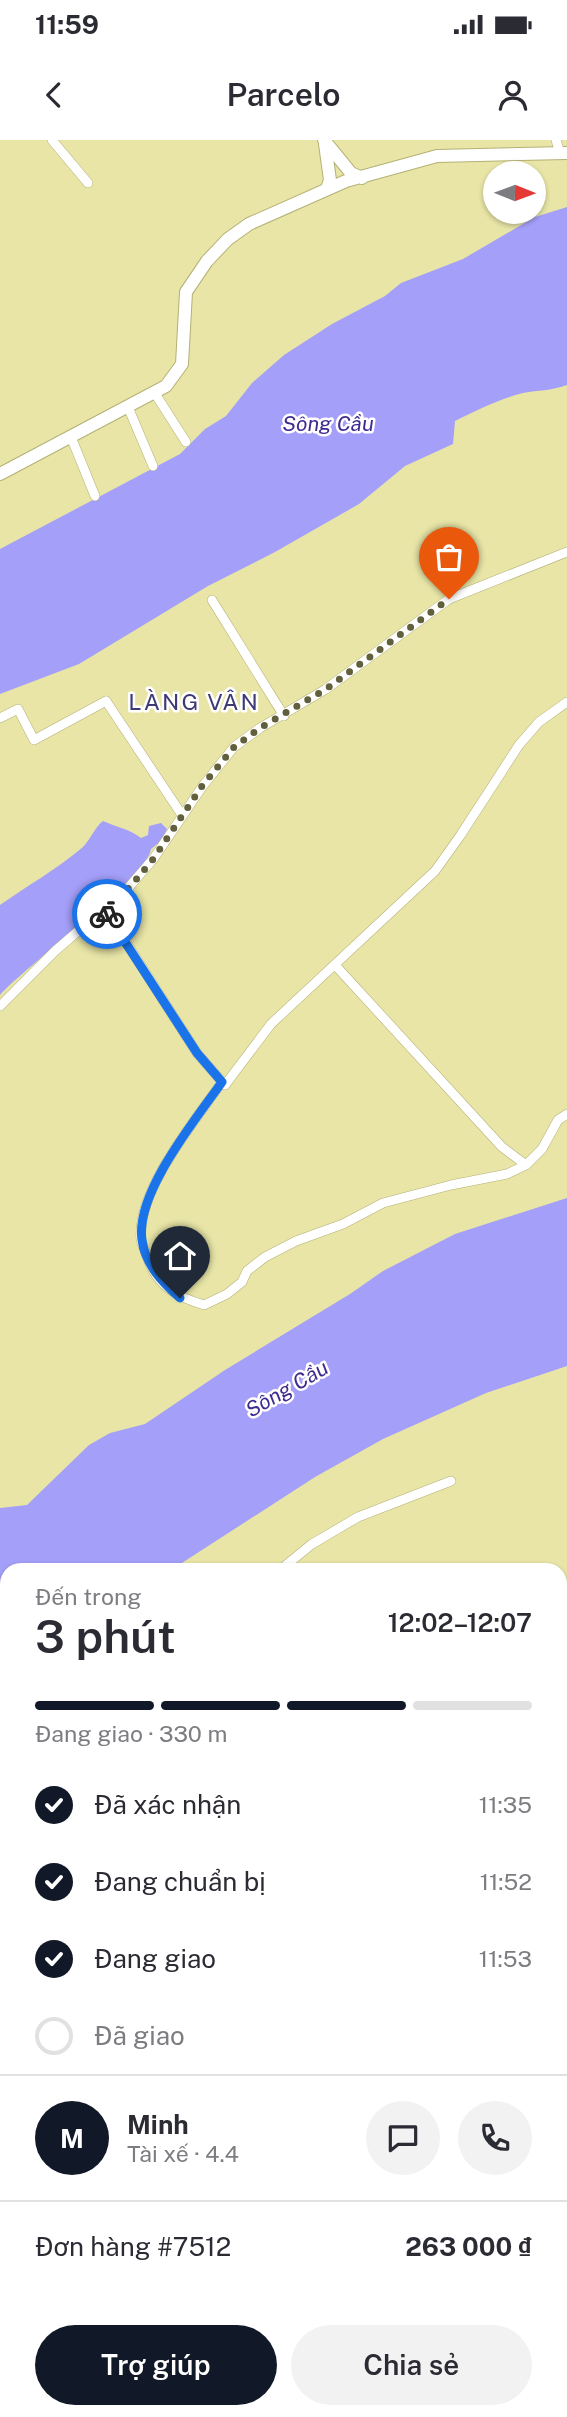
<!DOCTYPE html>
<html lang="vi">
<head>
<meta charset="utf-8">
<style>
  body { margin:0; font-family:"Public Sans",sans-serif; background:#f2f2f3; color:#2b2b33; height:100vh; display:flex; flex-direction:column; font-size:26px; white-space:nowrap }
  * { box-sizing:border-box; margin:0 }
  p { font-size:23px; color:#7c7c81 }
  .icon { flex:none; width:38px; height:38px; fill:none; stroke:currentColor; stroke-width:2; stroke-linecap:round; stroke-linejoin:round }
  .map { position:relative; flex:1; overflow:hidden }
  .drawer { position:absolute; left:0px; top:1423px; width:567px; height:856px; display:flex; flex-direction:column; background:#fff; border-radius:21px 21px 0 0; box-shadow:0 2px 5px #0004 }
  .drawer>* { flex:none }
  .needle { width:46px; rotate:91deg }
  .tools { position:absolute; left:483px; top:21px; display:grid; gap:14px }
  .tools a { display:grid; place-items:center; width:63px; height:63px; border-radius:50%; background:#fff; box-shadow:0 2px 5px #0004; font-size:35px }
  .pin { position:absolute; display:grid; place-items:center; width:60px; height:60px; color:#fff; margin:-72px -30px; border-radius:50% 50% 50% 0; rotate:-45deg; box-shadow:0 0 7px #0007 }
  .pin .icon { rotate:45deg }
  .courier { position:absolute; display:grid; place-items:center; width:70px; height:70px; margin:-35px; border:5px solid #1a73e8; border-radius:50%; background:#fff; color:#222; box-shadow:0 2px 9px #0007 }
  .overview em { font-style:normal; font-weight:600 }
  .overview div { display:flex; flex-direction:column-reverse }
  .overview { display:flex; align-items:center; justify-content:space-between; height:119px; padding:0 35px }
  h1 { font-size:46px; font-weight:600; line-height:52px }
  .bar { display:grid; grid-template-columns:repeat(4,1fr); gap:10px 7px; align-content:center; height:84px; padding:0 35px }
  .bar i { height:9px; border-radius:5px; background:#e1e1e2 }
  .bar .selected { background:#111827 }
  .bar p { grid-column:span 4 }
  .line { display:flex; align-items:center; gap:18px; padding:0 35px; border-top:2px solid #e1e1e2 }
  .line div { flex:1 }
  .round { display:grid; place-items:center; flex:none; width:74px; height:74px; border-radius:37px; background:#f2f2f3 }
  ol { padding:0 35px; list-style:none }
  li { display:flex; align-items:center; gap:21px; height:77px }
  li p { margin-inline-start:auto }
  li .icon { padding:7px; border-radius:50%; background:#111827; color:#fff; stroke-width:4 }
  li:last-child { color:#7c7c81 }
  li i { width:38px; height:38px; border:4px solid #e1e1e2; border-radius:50% }
  .cta { display:flex; gap:14px; margin-top:auto; padding:14px 35px }
  .cta a { flex:1; height:80px; border-radius:42px; background:#111827; color:#fff; font-size:28px; font-weight:600; line-height:80px; text-align:center }
  .cta a+a { background:#f2f2f3; color:#2b2b33 }
  .status { display:flex; justify-content:space-between; align-items:center; height:49px; padding:0 35px; background:#fff; direction:ltr }
  .status svg { height:19px; fill:currentColor }
  header { display:flex; justify-content:space-between; align-items:center; height:91px; padding:0 35px; background:#fff; font-size:32px; font-weight:600 }
  .map>svg:first-child { display:block }
  .green { fill:#f2b4d6 }
  .water { fill:#a49ff9 }
  .lines { fill:none; stroke-linecap:round; stroke-linejoin:round }
  .canal { stroke:#a49ff9; stroke-width:10 }
  .minor-casing { stroke:#b4b175; stroke-width:10 }
  .secondary-casing { stroke:#b4b175; stroke-width:14 }
  .minor { stroke:#fff; stroke-width:9 }
  .secondary { stroke:#fff; stroke-width:12 }
  .done { stroke:#62603c; stroke-width:7; stroke-dasharray:0 12.6 }
  .route { stroke:#1a73e8; stroke-width:9 }
  .labels { text-anchor:middle; stroke-width:5; stroke-linejoin:round; paint-order:stroke }
  .water-label { font-size:21px; font-style:italic; fill:#3f2a90; stroke:#fff }
  .quarter-label { font-size:23px; letter-spacing:2px; fill:#3f3975; stroke:#fff }
</style>
</head>
<body>
<div class="status"><b>11:59</b><svg viewBox="0 0 49 12"><path d="M0 12V9h3v3zM5 12V6h3v6zM10 12V3h3v9zM15 12V0h3v12zM26 1h20v11H26zM47 4h2v5h-2z"/></svg></div>
<header><svg class="icon" aria-label="back" viewBox="0 0 24 24"><path d="M15 5l-7 7 7 7"/></svg>Parcelo<svg class="icon" aria-label="person" viewBox="0 0 24 24"><circle cx="12" cy="8" r="4"/><path d="M4 21q1-7 8-7t8 7"/></svg></header>
<div class="map">
<svg width="567" height="2277" viewBox="0 0 567 2277">
  <rect width="100%" height="100%" fill="#e8e5a7"/>
  <path class="green" d="M 560,1775 L 567,1779 L 567,2213 L 560,2207 Z
    M 0,1930 L 7,1933 L 7,2065 L 0,2060 Z
    M 7,2112 L 7,2272 L 153,2272 L 149,2277 L 0,2277 L 0,2115 Z
    M 560,2232 L 567,2236 L 567,2277 L 465,2277 L 467,2272 L 560,2272 Z
    M 417,2272 L 452,2272 L 452,2277 L 418,2277 Z"/>
  <path class="water" d="M 567,67 L 567,245 C 550,251 539,250 523,253 C 499,259 478,270 455,281 L 453,304 L 405,326 L 359,364 L 275,412 L 208,446 L 79,524 L 0,554 L 0,409 L 180,314 L 205,289 L 226,276 L 252,243 L 284,215 L 332,184 L 385,156 L 401,143 L 463,119 L 535,77 Z
    M 103,681 C 116,687 130,689 141,698 L 148,695 L 149,686 L 161,683 L 167,689 L 162,700 L 151,709 C 147,737 26,826 0,855 L 0,765 C 27,746 57,729 83,707 C 91,699 94,688 103,681 Z
    M 567,1058 L 567,1226 L 486,1253 L 383,1299 L 315,1337 L 171,1430 L 7,1430 L 7,1545 L 0,1551 L 0,1368 L 27,1365 L 89,1305 L 110,1293 L 145,1284 L 225,1230 L 350,1154 L 383,1131 L 455,1094 Z
    M 338,2272 L 412,2272 L 413,2277 L 338,2277 Z"/>
  <g class="lines">
    <path class="canal" d="M 560,1522 L 567,1523"/>
    <defs>
      <path id="minor" d="M 52,0 L 88,43
        M 556,0 L 560,13
        M 154,252 L 186,302
        M 128,267 L 153,326
        M 71,297 L 95,356
        M 212,460 L 284,576
        M 0,578 L 18,569 L 34,600 L 106,561 L 182,675
        M 104,768 L 197,913 L 225,945 L 271,884 L 435,731 L 460,696 L 519,605 L 539,582 L 567,562
        M 335,825 L 502,1007 L 526,1025
        M 0,866 L 55,811 L 129,747 L 154,718 L 202,647 L 234,607 L 260,588 L 326,549 L 449,459 L 567,412
        M 222,942 C 195,981 137,1050 141,1099 C 142,1105 146,1113 148,1119 C 158,1147 178,1157 204,1165 L 227,1154 L 242,1142 L 247,1131 L 265,1117 L 296,1101 L 343,1084 L 383,1063 L 451,1045 L 507,1034 L 526,1025 L 542,1009 L 558,980 L 567,974
        M 280,1430 L 312,1404 L 358,1377 L 451,1341
        M 0,1770 L 7,1775
        M 560,1801 L 567,1803
        M 560,2088 L 567,2102 L 560,2110
        M 0,2098 L 7,2097
        M 560,2228 L 567,2231
        M 458,2277 L 460,2272"/>
      <path id="secondary" d="M 324,0 L 351,33 L 362,38
        M 325,4 L 330,40 L 327,49
        M 0,334 L 166,246 L 182,224 L 186,152 L 207,121 L 228,99 L 249,84 L 346,41 L 437,16 L 567,13
        M 560,1459 L 567,1459
        M 0,1633 L 7,1625
        M 560,1680 L 567,1685"/>
    </defs>
    <use href="#minor" class="minor-casing"/>
    <use href="#secondary" class="secondary-casing"/>
    <use href="#minor" class="minor"/>
    <use href="#secondary" class="secondary"/>
  </g>
  <g class="lines">
    <path class="done" d="M 107,774 L 104,768 L 130,747 L 154,718 L 202,646 L 234,607 L 260,588 L 326,549 L 449,459"/>
    <path class="route" d="M 107,774 L 197,913 L 222,942 C 196,979 135,1053 142,1100 C 145,1124 162,1142 180,1158"/>
  </g>
  <g class="labels">
    <g class="water-label">
      <text x="328" y="291">Sông Cầu</text>
      <text transform="translate(287 1249) rotate(-30)" y="7">Sông Cầu</text>
    </g>
    <g class="quarter-label">
      <text x="194" y="570">LÀNG VÂN</text>
    </g>
  </g>
</svg>
<div class="tools">
<a><svg class="needle" viewBox="-14 -14 28 28"><path d="M0-13l5 13h-10z" fill="#e53935"/><path d="M0 13l5-13h-10z" fill="#7c7c81"/></svg></a>
</div>
<div class="pin" style="left:449px;top:459px;background:#ea580c"><svg class="icon" aria-label="bag" viewBox="0 0 24 24"><path d="M5 8h14l-1 12H6zM9 8a3 3 0 0 1 6 0"/></svg></div>
<div class="pin" style="left:180px;top:1158px;background:#1f2937"><svg class="icon" aria-label="home" viewBox="0 0 24 24"><path d="M3 11l9-7 9 7M6 9v11h12V9"/></svg></div>
<div class="courier" style="left:107px;top:774px"><svg class="icon" aria-label="bike" viewBox="0 0 24 24"><circle cx="6" cy="16" r="4"/><circle cx="18" cy="16" r="4"/><path d="M6 16l4-8h5l3 8M10 8l3 8H6M13 5h3"/></svg></div>
<section class="drawer">
<div class="overview"><div><h1>3 phút</h1><p>Đến trong</p></div><em>12:02–12:07</em></div>
<div class="bar"><i class="selected"></i><i class="selected"></i><i class="selected"></i><i></i><p>Đang giao · 330 m</p></div>
<ol>
<li><svg class="icon" aria-label="check" viewBox="0 0 24 24"><path d="M5 12l5 5 9-10"/></svg>Đã xác nhận<p>11:35</p></li>
<li><svg class="icon" aria-label="check" viewBox="0 0 24 24"><path d="M5 12l5 5 9-10"/></svg>Đang chuẩn bị<p>11:52</p></li>
<li><svg class="icon" aria-label="check" viewBox="0 0 24 24"><path d="M5 12l5 5 9-10"/></svg>Đang giao<p>11:53</p></li>
<li><i></i>Đã giao</li>
</ol>
<div class="line" style="height:126px"><b class="round" style="background:#111827;color:#fff">M</b><div><b>Minh</b><p>Tài xế · 4.4</p></div><a class="round"><svg class="icon" aria-label="chat" viewBox="0 0 24 24"><path d="M4 5h16v11H9l-5 4z"/></svg></a><a class="round"><svg class="icon" aria-label="phone" viewBox="0 0 24 24"><path d="M5 4h4l2 5-3 2q2 4 5 5l2-3 5 2v4C11 20 4 13 5 4z"/></svg></a></div>
<div class="line" style="height:91px"><div>Đơn hàng #7512</div><b>263 000 ₫</b></div>
<div class="cta"><a>Trợ giúp</a><a>Chia sẻ</a></div>
</section>
</div>
</body>
</html>
